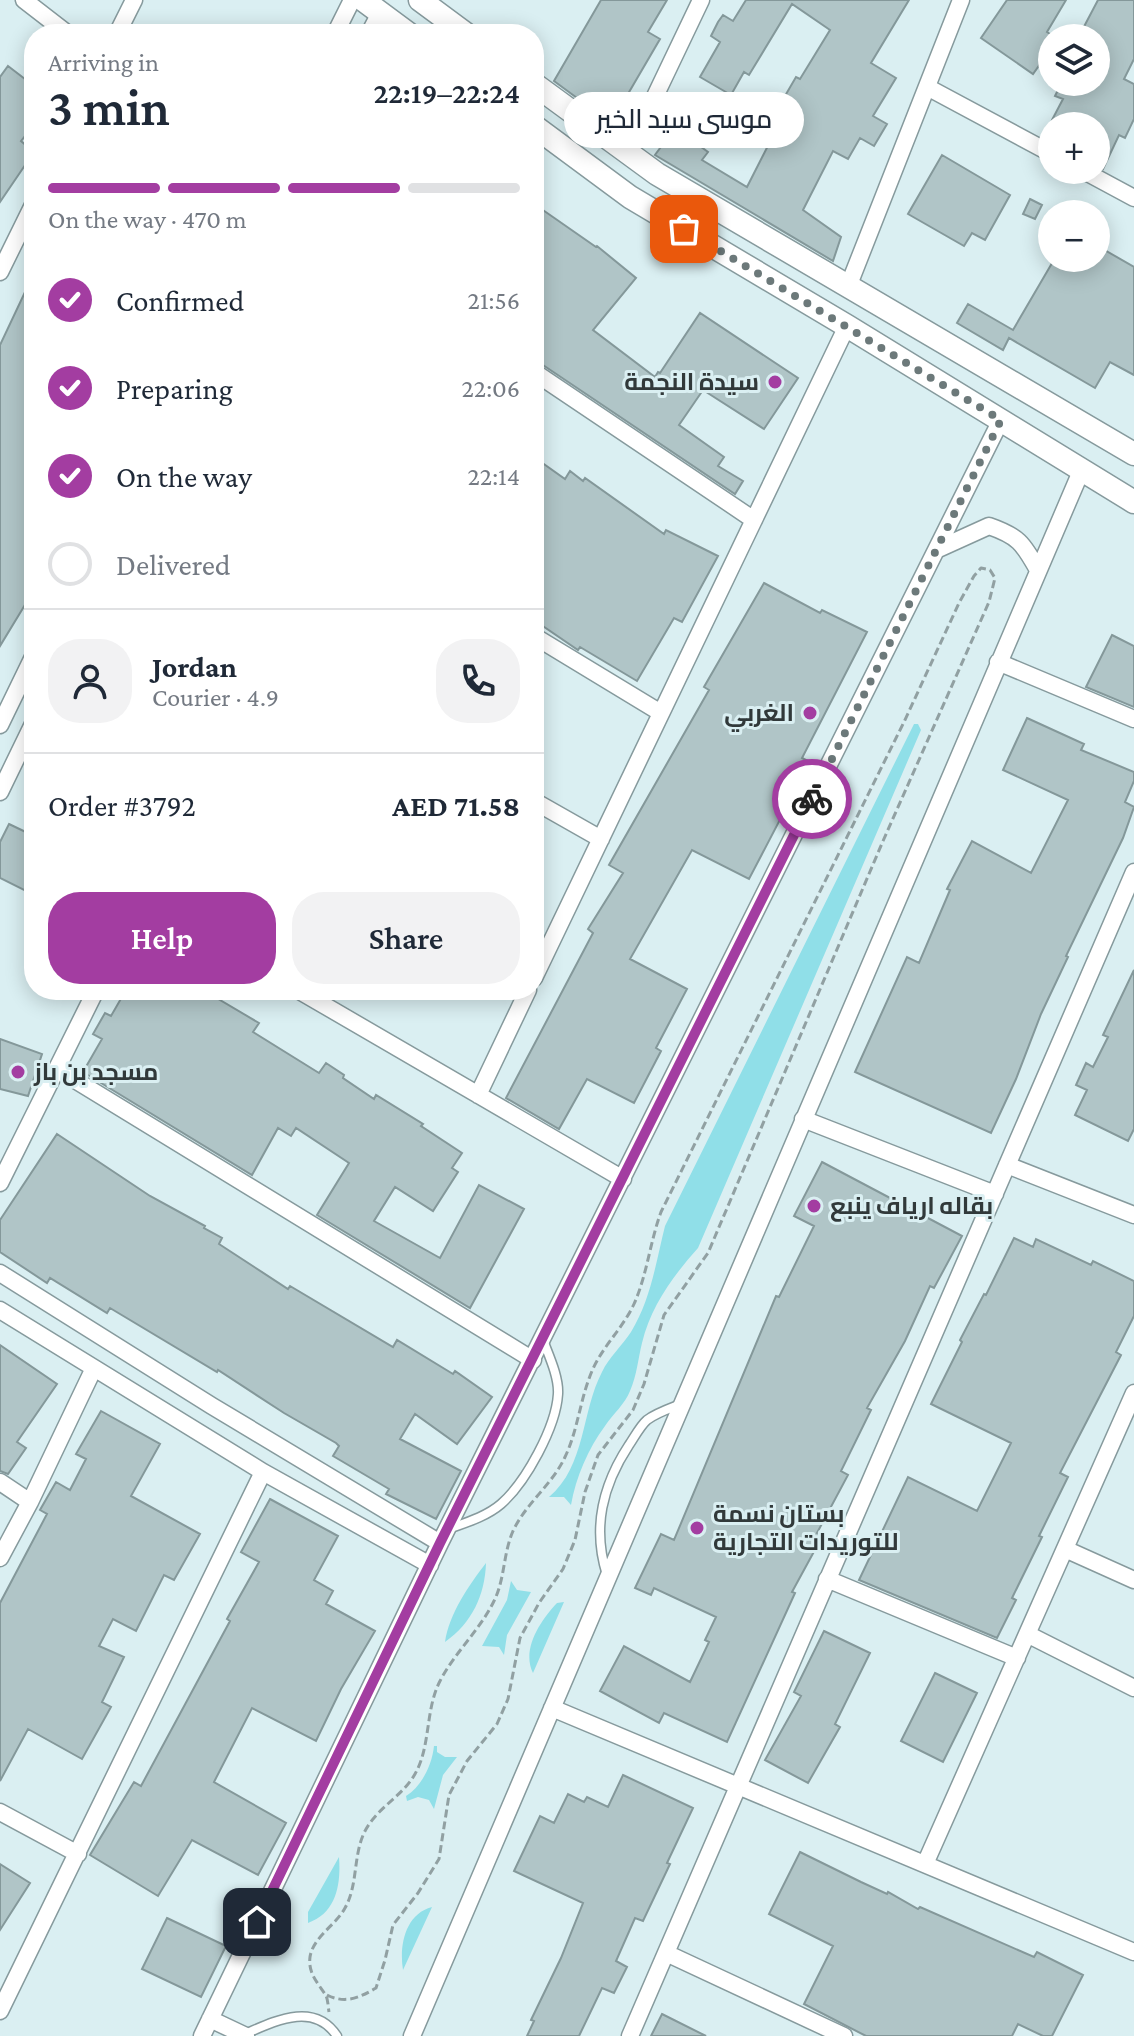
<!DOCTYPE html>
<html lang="en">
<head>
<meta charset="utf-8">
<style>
  body { margin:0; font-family:"Crimson Pro",Cairo,serif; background:#f2f2f3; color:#1f2937; height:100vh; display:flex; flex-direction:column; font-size:30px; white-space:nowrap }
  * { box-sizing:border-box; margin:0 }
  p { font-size:26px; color:#747a83 }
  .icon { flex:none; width:44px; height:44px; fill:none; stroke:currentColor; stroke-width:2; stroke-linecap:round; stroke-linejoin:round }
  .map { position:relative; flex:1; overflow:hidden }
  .panel { position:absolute; left:24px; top:24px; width:520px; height:976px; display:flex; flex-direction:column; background:#fff; border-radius:32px; box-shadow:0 4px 20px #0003 }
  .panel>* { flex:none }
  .buttons { position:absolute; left:1038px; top:24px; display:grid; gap:16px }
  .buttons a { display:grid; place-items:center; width:72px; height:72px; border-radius:50%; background:#fff; box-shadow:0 4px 20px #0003; font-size:40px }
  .pin { position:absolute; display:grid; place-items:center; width:68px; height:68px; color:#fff; margin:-34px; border-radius:16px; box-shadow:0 4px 12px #0006 }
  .courier { position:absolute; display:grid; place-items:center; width:80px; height:80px; margin:-40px; border:6px solid #a33da1; border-radius:50%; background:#fff; color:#222; box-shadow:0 2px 10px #0007 }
  .bubble { position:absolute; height:56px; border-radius:28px; background:#fff; box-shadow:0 4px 20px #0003; font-size:26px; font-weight:600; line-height:56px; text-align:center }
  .overview em { font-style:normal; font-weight:600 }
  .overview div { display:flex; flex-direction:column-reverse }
  .overview { display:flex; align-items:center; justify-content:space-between; height:136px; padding:0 24px }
  h1 { font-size:52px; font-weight:600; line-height:60px }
  .bar { display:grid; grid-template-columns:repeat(4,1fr); gap:12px 8px; align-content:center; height:96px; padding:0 24px }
  .bar i { height:10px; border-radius:6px; background:#e0e1e3 }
  .bar .on { background:#a33da1 }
  .bar p { grid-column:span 4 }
  .line { display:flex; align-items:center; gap:20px; padding:0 24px; border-top:2px solid #e0e1e3 }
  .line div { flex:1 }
  .round { display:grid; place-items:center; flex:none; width:84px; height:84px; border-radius:32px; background:#f2f2f3 }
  ol { padding:0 24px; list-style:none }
  li { display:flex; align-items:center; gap:24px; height:88px }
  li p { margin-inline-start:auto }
  li .icon { padding:8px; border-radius:50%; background:#a33da1; color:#fff; stroke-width:4 }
  li:last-child { color:#747a83 }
  li i { width:44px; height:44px; border:4px solid #e0e1e3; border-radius:50% }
  .button { display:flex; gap:16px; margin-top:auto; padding:16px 24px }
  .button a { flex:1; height:92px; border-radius:32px; background:#a33da1; color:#fff; font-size:32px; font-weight:600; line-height:92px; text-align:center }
  .button a+a { background:#f2f2f3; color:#1f2937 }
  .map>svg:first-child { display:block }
  .green { fill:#90dfe8 }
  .building { fill:#b0c5c7; stroke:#84989a; stroke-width:2 }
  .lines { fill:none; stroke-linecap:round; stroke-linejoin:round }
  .lane-casing { stroke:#869a9d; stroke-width:11 }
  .street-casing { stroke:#869a9d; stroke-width:19 }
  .secondary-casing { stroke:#869a9d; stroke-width:25 }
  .path { stroke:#91a0a2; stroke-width:3; stroke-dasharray:8 4; stroke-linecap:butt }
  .lane { stroke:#fff; stroke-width:8 }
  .street { stroke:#fff; stroke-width:16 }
  .secondary { stroke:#fff; stroke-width:22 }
  .done { stroke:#6c797a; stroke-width:8; stroke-dasharray:0 14.4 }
  .route { stroke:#a33da1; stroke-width:10 }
  .poi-dot { fill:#a33da1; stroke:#daeff2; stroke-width:3 }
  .labels { text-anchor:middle; stroke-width:6; stroke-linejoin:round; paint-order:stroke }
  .poi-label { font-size:24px; font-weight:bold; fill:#31393a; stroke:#daeff2; text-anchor:start }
</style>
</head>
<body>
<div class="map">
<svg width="1134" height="2036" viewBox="0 0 1134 2036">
  <rect width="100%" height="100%" fill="#daeff2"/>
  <path class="green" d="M 914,724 L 918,724 L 921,730 L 698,1248 C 673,1276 651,1306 642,1343 C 638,1359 637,1375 630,1391 C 625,1404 613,1414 605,1426 C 588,1449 576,1477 571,1505 L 564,1497 L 549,1497 C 586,1466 581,1412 602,1372 C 609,1357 622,1346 631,1332 C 651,1299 656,1262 665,1226 Z
    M 486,1563 C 485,1595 472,1623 445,1642 C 449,1614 469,1585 486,1563 Z
    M 511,1581 L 517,1590 L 531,1592 L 507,1635 L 504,1655 L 499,1647 L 482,1646 L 507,1600 Z
    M 564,1602 L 533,1673 C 521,1649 541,1620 557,1603 Z
    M 434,1746 L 437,1746 L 437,1752 L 445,1757 L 457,1757 L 443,1775 L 434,1809 L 429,1800 L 418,1797 L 407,1801 L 406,1796 C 422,1786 432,1765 434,1746 Z
    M 339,1857 C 341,1883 337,1913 308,1923 L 308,1912 Z
    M 432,1907 L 403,1970 C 399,1946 405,1914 432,1907 Z"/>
  <path class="building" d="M 601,0 L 667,0 L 648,32 L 660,39 L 611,123 L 554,81 Z
    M 746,0 L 909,0 L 871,63 L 896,78 L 873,116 L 887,124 L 874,146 L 860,138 L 848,159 L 833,151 L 803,210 L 841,237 L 833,261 L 655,155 L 675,128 L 708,152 L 702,160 L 747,187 L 779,124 L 771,120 L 796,77 L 800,79 L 830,30 L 792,4 L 749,75 L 744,72 L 731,95 L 700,77 L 720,42 L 711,36 L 718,22 L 723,15 L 733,21 Z
    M 1007,0 L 1066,0 L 1047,32 L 1056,38 L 1052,38 L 1052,47 L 1033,74 L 981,38 Z
    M 1098,0 L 1134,0 L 1134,59 L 1124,79 L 1134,84 L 1134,119 L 1125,138 L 1119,135 L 1103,169 L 1096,165 L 1096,126 L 1066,126 L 1052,120 L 1063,99 L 1055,96 L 1062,82 L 1096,82 L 1096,38 L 1078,38 Z
    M 8,66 L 34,86 L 34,125 L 21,141 L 34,152 L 0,202 L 0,77 Z
    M 942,155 L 1010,195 L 985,240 L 972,233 L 964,246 L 908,214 Z
    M 1030,199 L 1042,205 L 1035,219 L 1023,214 Z
    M 540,208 L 596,247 L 597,246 L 636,278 L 593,330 L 655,377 L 658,372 L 660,373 L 700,313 L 798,378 L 764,429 L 703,390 L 679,425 L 724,457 L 718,466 L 743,481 L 735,494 L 534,359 L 534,217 Z
    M 1096,245 L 1134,267 L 1134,375 L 1110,362 L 1095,388 L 1009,338 L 1003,350 L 957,323 L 968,304 L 1013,330 L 1055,258 L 1096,258 Z
    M 34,273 L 34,590 L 0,646 L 0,345 Z
    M 534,457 L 565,479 L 570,471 L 583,481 L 585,478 L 664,534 L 666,530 L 718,556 L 682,622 L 674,618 L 637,681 L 580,647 L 578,650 L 534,620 Z
    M 764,583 L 820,613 L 822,610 L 867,632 L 802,758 L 810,762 L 749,879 L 692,850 L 630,959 L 687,989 L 656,1048 L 661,1051 L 634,1103 L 587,1079 L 559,1129 L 506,1098 L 593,933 L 588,929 L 623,873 L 609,865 L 709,690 L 704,687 Z
    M 1112,635 L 1134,646 L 1134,707 L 1086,687 Z
    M 1027,718 L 1084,744 L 1081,750 L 1134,772 L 1134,781 L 1125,802 L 1134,807 L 1123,838 L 1066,956 L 1068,957 L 1041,1014 L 1016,1079 L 991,1133 L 855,1072 L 907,957 L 919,963 L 950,890 L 947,889 L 972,841 L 1031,873 L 1068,800 L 1003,770 Z
    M 9,824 L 34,836 L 34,895 L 0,878 L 0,842 Z
    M 1134,970 L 1134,1129 L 1128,1141 L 1075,1115 L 1087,1090 L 1076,1085 L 1086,1063 L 1093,1067 L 1108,1037 L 1103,1035 Z
    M 126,990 L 203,990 L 259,1023 L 253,1032 L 319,1073 L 326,1063 L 344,1075 L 343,1078 L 374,1099 L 376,1095 L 423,1124 L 421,1126 L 462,1153 L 452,1168 L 458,1172 L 433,1211 L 395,1187 L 374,1221 L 440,1258 L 479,1185 L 524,1209 L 470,1308 L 317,1215 L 349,1163 L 296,1128 L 291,1136 L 278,1128 L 252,1175 L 83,1072 L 102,1039 L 93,1034 L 105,1013 L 111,1016 Z
    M 0,1039 L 42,1054 L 28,1096 L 0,1089 Z
    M 57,1134 L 150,1196 L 205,1226 L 204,1228 L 222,1238 L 219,1244 L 288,1289 L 290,1286 L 393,1347 L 397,1340 L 453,1374 L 455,1371 L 492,1397 L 457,1444 L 415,1414 L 400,1439 L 461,1471 L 436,1519 L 386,1494 L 389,1489 L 333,1456 L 339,1446 L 336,1443 L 284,1413 L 218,1370 L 217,1372 L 110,1308 L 107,1313 L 50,1278 L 47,1283 L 0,1252 L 0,1220 Z
    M 822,1162 L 962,1236 L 934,1288 L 930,1286 L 905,1341 L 867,1408 L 871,1410 L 841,1471 L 848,1475 L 817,1533 L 823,1535 L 792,1592 L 795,1593 L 727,1742 L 664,1713 L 659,1723 L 600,1691 L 624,1646 L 690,1682 L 709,1642 L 705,1640 L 716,1617 L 654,1588 L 651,1595 L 635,1588 L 661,1534 L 674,1540 L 776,1296 L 779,1297 L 814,1226 L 794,1216 Z
    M 1014,1238 L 1033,1247 L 1036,1239 L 1091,1265 L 1093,1261 L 1134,1281 L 1134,1316 L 1116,1352 L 1121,1355 L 1060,1473 L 1068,1477 L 1039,1536 L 1042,1537 L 1012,1598 L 1016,1600 L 997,1638 L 859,1580 L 908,1477 L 977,1511 L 1011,1443 L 931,1404 L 962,1342 L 960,1340 L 984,1294 L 986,1295 Z
    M 0,1345 L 57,1384 L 17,1442 L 26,1448 L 8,1474 L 0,1471 Z
    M 101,1411 L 160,1444 L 131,1496 L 200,1534 L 174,1580 L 164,1575 L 136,1631 L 113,1619 L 99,1646 L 124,1657 L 102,1702 L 111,1707 L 82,1759 L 28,1729 L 0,1781 L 0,1603 L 47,1514 L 40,1510 L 56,1482 L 70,1490 L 86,1459 L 76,1454 Z
    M 270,1499 L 338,1536 L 314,1580 L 333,1591 L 326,1604 L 375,1631 L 341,1689 L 316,1741 L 252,1708 L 214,1782 L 286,1823 L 258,1875 L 192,1840 L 158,1896 L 90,1855 L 134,1782 L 141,1786 L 230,1621 L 227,1619 L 259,1562 L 241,1552 Z
    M 824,1631 L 870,1653 L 835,1724 L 840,1727 L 808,1783 L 765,1760 L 801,1696 L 794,1692 Z
    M 935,1673 L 977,1693 L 943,1762 L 901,1741 Z
    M 623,1775 L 693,1808 L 667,1863 L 670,1864 L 643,1921 L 635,1918 L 616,1961 L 627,1967 L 614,1993 L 602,1988 L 579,2036 L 527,2036 L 534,2021 L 531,2020 L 561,1958 L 583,1903 L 514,1871 L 540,1816 L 554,1823 L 568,1794 L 584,1802 L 587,1797 L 608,1807 Z
    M 800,1852 L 861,1882 L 887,1894 L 888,1892 L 918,1909 L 920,1907 L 1034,1957 L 1037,1952 L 1083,1975 L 1052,2036 L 1043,2036 L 1018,2024 L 1012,2036 L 866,2036 L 804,2004 L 833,1946 L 769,1914 Z
    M 0,1864 L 30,1883 L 0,1930 Z
    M 167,1918 L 226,1946 L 201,1997 L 142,1969 Z
    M 662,2014 L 706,2036 L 651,2036 Z"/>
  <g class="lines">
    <defs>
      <path id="lane" d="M 451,1528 C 468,1522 487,1516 501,1504 C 526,1482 556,1427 558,1394 C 559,1377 549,1356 543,1340
        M 607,1575 C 592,1528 602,1486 629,1445 C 634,1438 640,1426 647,1420 C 656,1413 671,1408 681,1404
        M 245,2034 C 275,2021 314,2001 337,2036"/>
      <path id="street" d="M 24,0 L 68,34
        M 117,34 L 134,0
        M 335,34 L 352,0
        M 369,34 L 380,13
        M 927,87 L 1052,154
        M 628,153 L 701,0
        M 1082,170 L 1134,198
        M 0,272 L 34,203
        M 848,287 L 961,0
        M 534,372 L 754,520
        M 936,550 L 989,526 C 1018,536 1023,543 1038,570
        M 534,636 L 661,713
        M 998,662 L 1134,719
        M 0,725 L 34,655
        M 0,792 L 34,722
        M 534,801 L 601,839
        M 534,978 L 847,326
        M 298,990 L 623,1179
        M 57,1069 L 533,1360
        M 478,1095 L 528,990
        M 803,1119 L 995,1194
        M 1007,1165 L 1134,1215
        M 0,1183 L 96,990
        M 0,1273 L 212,1406 L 440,1543
        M 0,1310 L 263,1472 L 430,1565
        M 0,1482 L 30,1502
        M 1065,1549 L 1134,1580
        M 0,1558 L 30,1502 L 94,1368
        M 827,1579 L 1017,1658
        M 1027,1634 L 1134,1688
        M 552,1708 L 1134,1952
        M 0,1812 L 78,1854
        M 925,1864 L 1134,1393
        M 666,1953 L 844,2036
        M 0,2011 L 263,1472
        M 210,2019 L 246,2036
        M 202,2036 L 440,1543 L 1001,420
        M 412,2036 L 1082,469
        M 630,2036 L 1134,872"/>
      <path id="secondary" d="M 363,0 L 409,34
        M 420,0 L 466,34
        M 534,84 L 657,174 L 1134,454
        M 534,126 L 630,197 L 847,326 L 1134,502"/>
    </defs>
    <use href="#lane" class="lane-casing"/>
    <use href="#street" class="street-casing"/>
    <use href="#secondary" class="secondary-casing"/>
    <path class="path" d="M 327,1995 C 345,2004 359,1998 376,1988 L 385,1960 L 393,1925 L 418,1893 L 439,1859 L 449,1795 L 467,1761 L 497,1724 L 508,1699 L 520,1638 L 539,1603 L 563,1569 L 575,1540 L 585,1492 L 598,1455 L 633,1410 L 644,1384 L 664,1315 L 708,1253 L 883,841 L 989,602 L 995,578 L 990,570 L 981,568 L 974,576 L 959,603 L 904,722 L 661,1212 C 650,1242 647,1275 634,1304 C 623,1328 602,1347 592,1371 C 580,1399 578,1430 565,1457 C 552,1485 526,1503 513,1531 C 503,1554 505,1579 494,1601 C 480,1630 455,1652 440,1681 C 425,1710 431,1746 415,1774 C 402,1797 376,1808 364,1833 C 353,1857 358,1885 345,1908 C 336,1925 313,1937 310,1957 C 308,1973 317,1982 325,1994 C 328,1998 328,2006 329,2012"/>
    <use href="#lane" class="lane"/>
    <use href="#street" class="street"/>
    <use href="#secondary" class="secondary"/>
  </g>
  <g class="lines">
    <path class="done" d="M 684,229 L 1001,420 L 812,799"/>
    <path class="route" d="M 257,1922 L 440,1543 L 812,799"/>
  </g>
  <g class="poi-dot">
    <circle cx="775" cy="382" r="8"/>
    <circle cx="810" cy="713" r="8"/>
    <circle cx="18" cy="1072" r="8"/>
    <circle cx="814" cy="1206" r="8"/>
    <circle cx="697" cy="1528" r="8"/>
  </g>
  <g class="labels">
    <g class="poi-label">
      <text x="759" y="390" text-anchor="end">سيدة النجمة</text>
      <text x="794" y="721" text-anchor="end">الغربي</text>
      <text x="34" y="1080">مسجد بن باز</text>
      <text x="830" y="1214">بقاله ارياف ينبع</text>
      <text x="713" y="1522">بستان نسمة<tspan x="713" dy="28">للتوريدات التجارية</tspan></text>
    </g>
  </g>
</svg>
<div class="buttons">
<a><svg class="icon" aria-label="layers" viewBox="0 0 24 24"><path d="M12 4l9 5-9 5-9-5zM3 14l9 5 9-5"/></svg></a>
<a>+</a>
<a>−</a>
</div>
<div class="pin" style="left:684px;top:229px;background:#ea580c"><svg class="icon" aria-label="bag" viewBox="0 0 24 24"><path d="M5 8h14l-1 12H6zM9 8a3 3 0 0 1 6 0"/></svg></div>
<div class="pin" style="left:257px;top:1922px;background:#1f2937"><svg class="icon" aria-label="home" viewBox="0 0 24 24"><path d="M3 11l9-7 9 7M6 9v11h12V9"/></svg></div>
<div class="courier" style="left:812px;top:799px"><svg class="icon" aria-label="bike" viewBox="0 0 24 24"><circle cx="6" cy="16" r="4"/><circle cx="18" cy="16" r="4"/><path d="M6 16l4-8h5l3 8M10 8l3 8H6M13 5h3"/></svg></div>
<div class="bubble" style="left:564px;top:92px;width:240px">موسى سيد الخير</div>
<section class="panel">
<div class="overview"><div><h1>3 min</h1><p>Arriving in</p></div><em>22:19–22:24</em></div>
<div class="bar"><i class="on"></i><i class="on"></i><i class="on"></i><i></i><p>On the way · 470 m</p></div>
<ol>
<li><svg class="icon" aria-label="check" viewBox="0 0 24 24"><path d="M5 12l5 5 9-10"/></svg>Confirmed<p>21:56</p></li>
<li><svg class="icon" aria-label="check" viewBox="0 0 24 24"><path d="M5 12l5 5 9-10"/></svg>Preparing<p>22:06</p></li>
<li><svg class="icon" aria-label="check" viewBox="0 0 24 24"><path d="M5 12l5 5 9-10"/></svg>On the way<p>22:14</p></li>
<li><i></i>Delivered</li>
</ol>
<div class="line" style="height:144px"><a class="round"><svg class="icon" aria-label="person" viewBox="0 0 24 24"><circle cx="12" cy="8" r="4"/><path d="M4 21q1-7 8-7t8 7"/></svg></a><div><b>Jordan</b><p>Courier · 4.9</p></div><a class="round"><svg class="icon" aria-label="phone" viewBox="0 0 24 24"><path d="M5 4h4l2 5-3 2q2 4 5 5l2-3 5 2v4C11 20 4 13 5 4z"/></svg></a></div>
<div class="line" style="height:104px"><div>Order #3792</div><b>AED 71.58</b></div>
<div class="button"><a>Help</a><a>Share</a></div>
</section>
</div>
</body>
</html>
